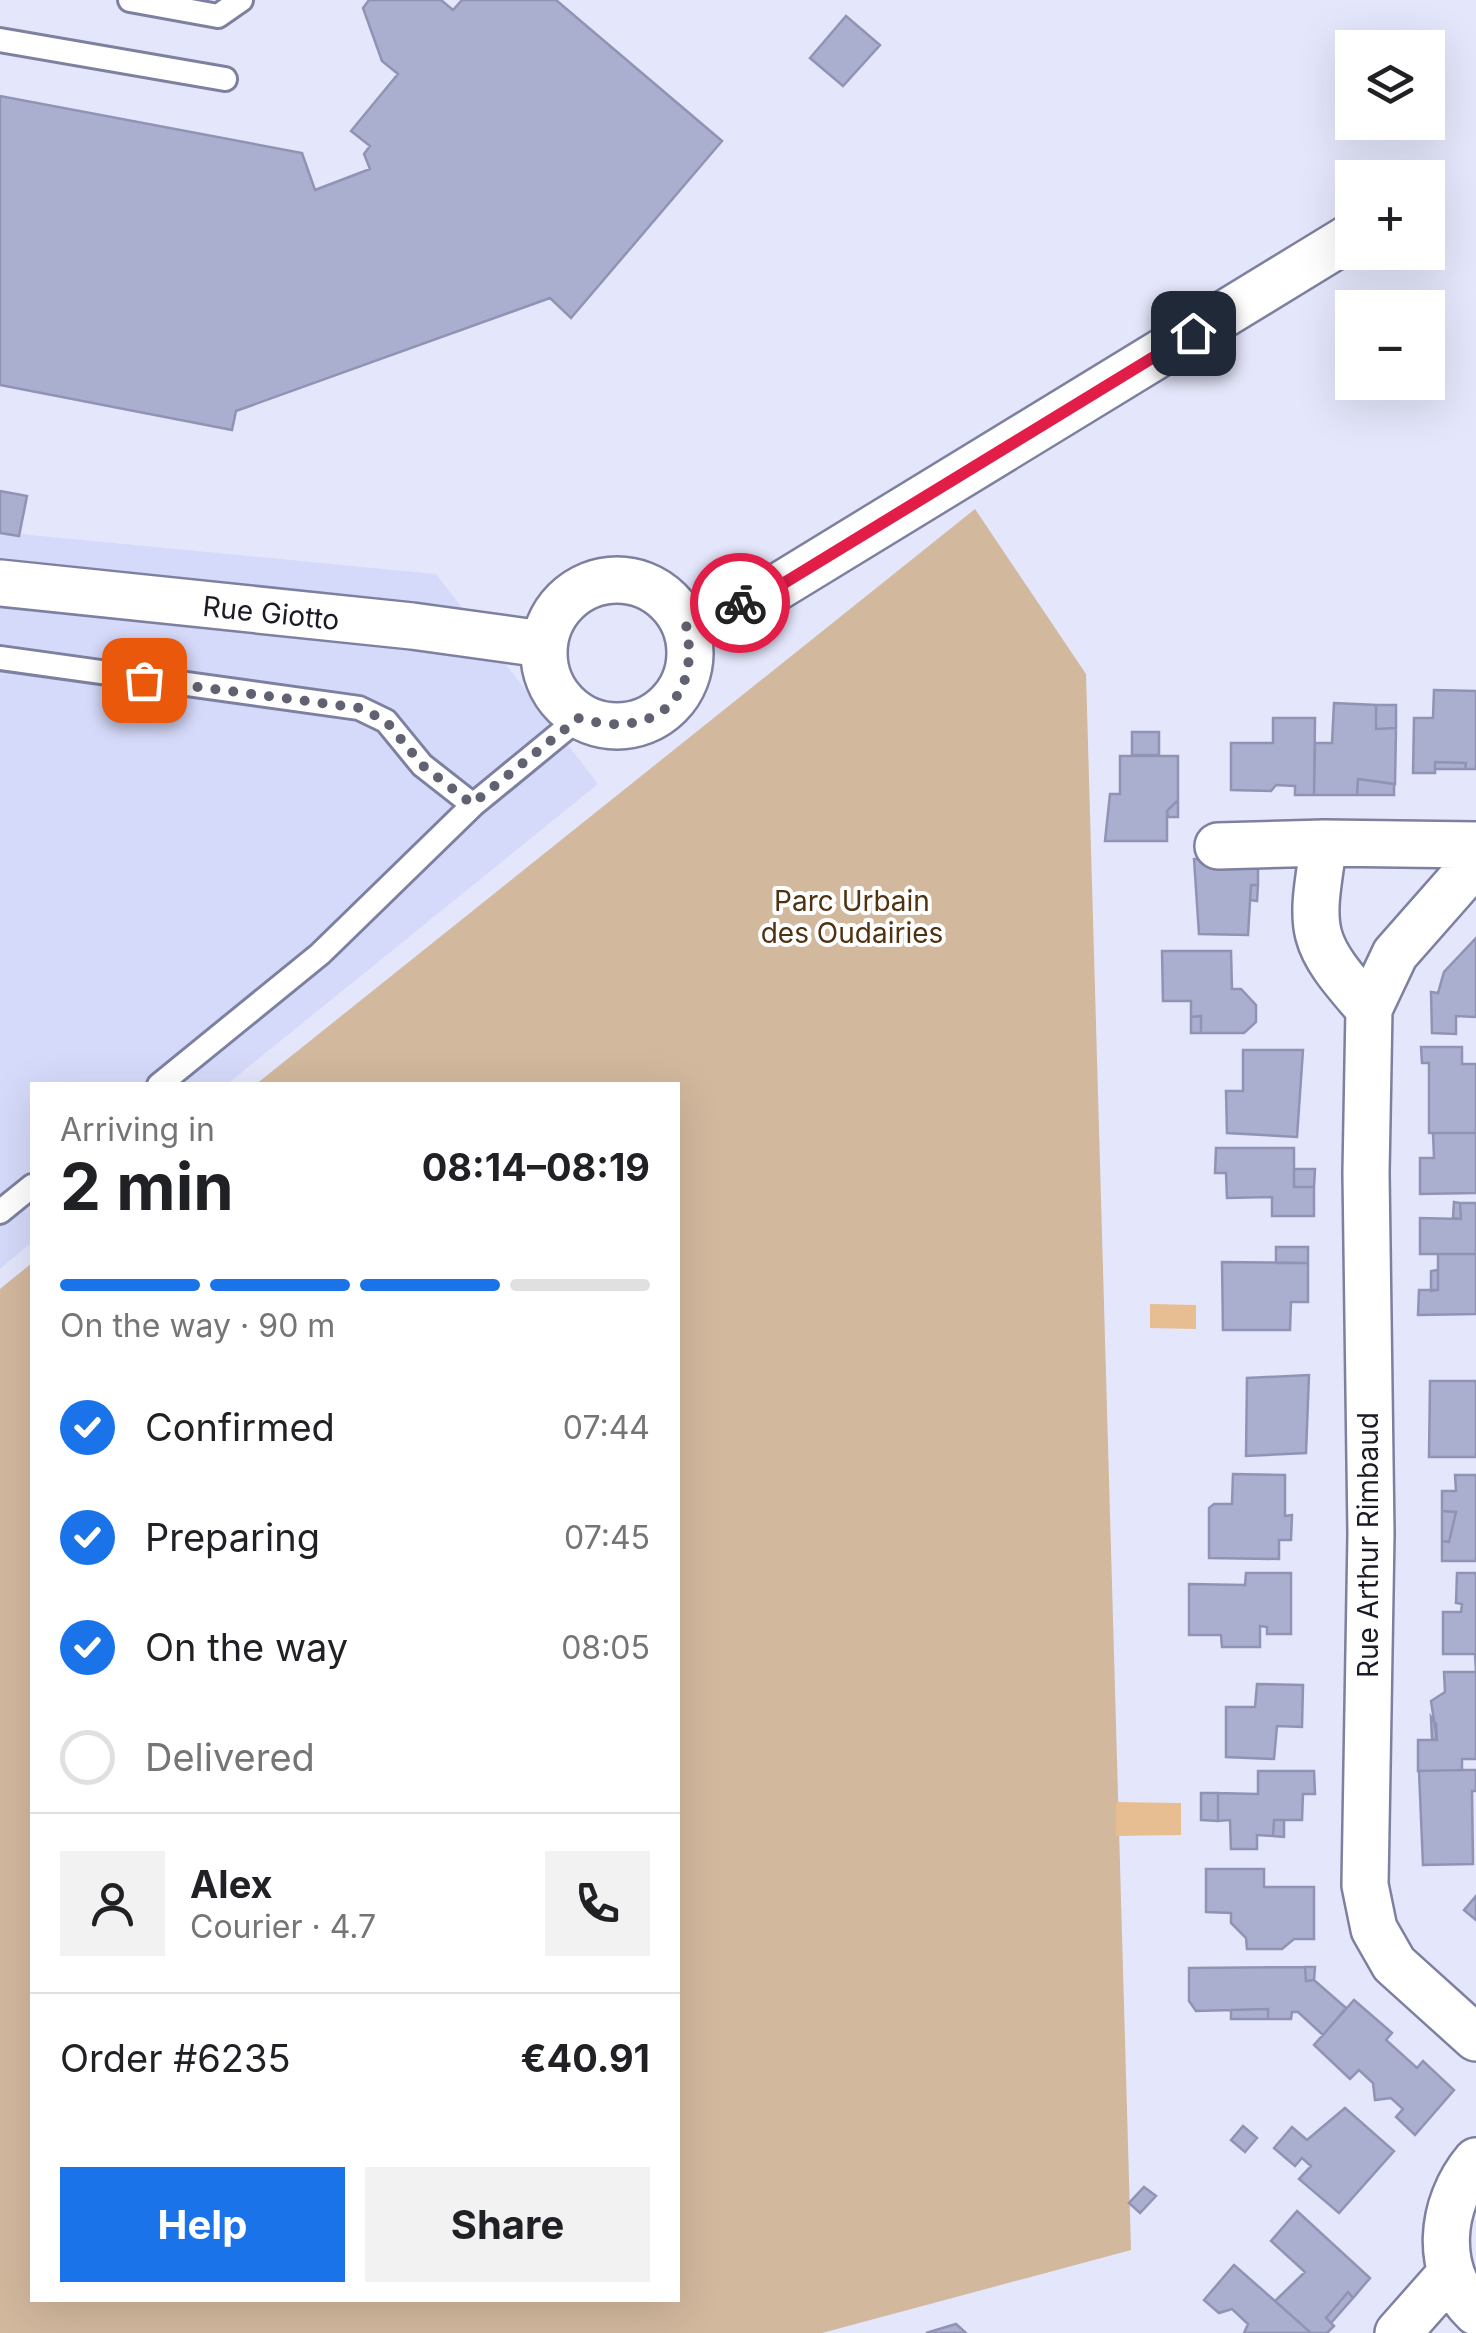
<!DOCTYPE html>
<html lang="en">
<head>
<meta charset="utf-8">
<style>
  body { margin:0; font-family:Inter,sans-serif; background:#f2f2f2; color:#202124; height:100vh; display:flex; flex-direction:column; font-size:38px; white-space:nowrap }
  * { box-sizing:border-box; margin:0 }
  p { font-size:32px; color:#757577 }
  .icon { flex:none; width:55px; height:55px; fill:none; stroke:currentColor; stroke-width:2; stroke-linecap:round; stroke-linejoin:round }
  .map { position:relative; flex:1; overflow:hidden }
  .side { position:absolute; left:30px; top:1082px; width:650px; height:1220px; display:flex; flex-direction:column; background:#fff; border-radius:0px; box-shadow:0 10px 40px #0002 }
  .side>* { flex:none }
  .fabs { position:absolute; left:1335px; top:30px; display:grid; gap:20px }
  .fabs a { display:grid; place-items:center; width:110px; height:110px; border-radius:0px; background:#fff; box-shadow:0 10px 40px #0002; font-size:50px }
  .pin { position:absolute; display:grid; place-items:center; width:85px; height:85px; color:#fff; margin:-42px; border-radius:20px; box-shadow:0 5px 15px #0006 }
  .courier { position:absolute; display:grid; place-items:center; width:100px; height:100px; margin:-50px; border:8px solid #e11d48; border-radius:50%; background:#fff; color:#222; box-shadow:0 2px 12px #0007 }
  .head em { font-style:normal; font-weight:700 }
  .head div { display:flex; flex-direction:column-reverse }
  .head { display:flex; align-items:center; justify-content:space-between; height:170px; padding:0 30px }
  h1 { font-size:65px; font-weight:700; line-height:75px }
  .bar { display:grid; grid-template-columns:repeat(4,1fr); gap:15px 10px; align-content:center; height:120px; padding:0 30px }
  .bar i { height:12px; border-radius:8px; background:#e0e0e0 }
  .bar .current { background:#1a73e8 }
  .bar p { grid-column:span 4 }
  .line { display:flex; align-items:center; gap:25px; padding:0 30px; border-top:2px solid #e0e0e0 }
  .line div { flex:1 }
  .round { display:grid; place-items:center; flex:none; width:105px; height:105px; border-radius:0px; background:#f2f2f2 }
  ol { padding:0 30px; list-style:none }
  li { display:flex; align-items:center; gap:30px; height:110px }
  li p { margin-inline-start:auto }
  li .icon { padding:10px; border-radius:50%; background:#1a73e8; color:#fff; stroke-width:4 }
  li:last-child { color:#757577 }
  li i { width:55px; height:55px; border:5px solid #e0e0e0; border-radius:50% }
  .action { display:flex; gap:20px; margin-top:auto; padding:20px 30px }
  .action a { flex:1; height:115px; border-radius:0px; background:#1a73e8; color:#fff; font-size:40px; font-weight:700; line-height:115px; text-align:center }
  .action a+a { background:#f2f2f2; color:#202124 }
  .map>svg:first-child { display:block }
  .built { fill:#d6dafa }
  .green { fill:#d2b89d }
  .water { fill:#e7bd92 }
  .building { fill:#abafcf; stroke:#9093b3; stroke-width:2.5 }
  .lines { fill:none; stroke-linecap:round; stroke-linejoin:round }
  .service-casing { stroke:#7d809f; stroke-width:28 }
  .minor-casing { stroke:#7d809f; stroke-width:50 }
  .service { stroke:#fff; stroke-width:22 }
  .minor { stroke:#fff; stroke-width:45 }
  .done { stroke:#616271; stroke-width:10; stroke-dasharray:0 18 }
  .route { stroke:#e11d48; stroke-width:12 }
  .labels { text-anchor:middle; stroke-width:8; stroke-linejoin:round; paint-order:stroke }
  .street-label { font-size:28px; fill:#1a1b27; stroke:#fff }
  .park-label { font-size:28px; fill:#4f3210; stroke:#fff }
</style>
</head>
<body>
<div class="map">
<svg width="1476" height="2333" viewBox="0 0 1476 2333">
  <rect width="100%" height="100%" fill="#e4e6fb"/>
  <path class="built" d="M 0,532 L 436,574 L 598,784 L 226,1085 L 32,1085 L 32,1242 L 0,1269 Z"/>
  <path class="green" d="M 975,509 L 1086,674 L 1131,2250 L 822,2333 L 0,2333 L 0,1289 L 32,1263 L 32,2300 L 678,2300 L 678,1085 L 255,1085 Z"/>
  <path class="water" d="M 1150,1304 L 1196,1305 L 1196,1329 L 1150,1328 Z
    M 1116,1802 L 1181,1803 L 1181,1835 L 1116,1836 Z"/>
  <path class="building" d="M 369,0 L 441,0 L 453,10 L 462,0 L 556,0 L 722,141 L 571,318 L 550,298 L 236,411 L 232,430 L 0,385 L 0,96 L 302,153 L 315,190 L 370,169 L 364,154 L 370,146 L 351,131 L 398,74 L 382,61 L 363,8 Z
    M 846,16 L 880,45 L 843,86 L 810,58 Z
    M 0,491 L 27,496 L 19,536 L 0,533 Z
    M 1434,690 L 1476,691 L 1476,769 L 1465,769 L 1466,763 L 1435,762 L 1435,773 L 1413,773 L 1414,718 L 1433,718 Z
    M 1334,703 L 1376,705 L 1376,729 L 1396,728 L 1395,784 L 1358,779 L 1357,795 L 1314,795 L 1315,743 L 1332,743 Z
    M 1376,705 L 1396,705 L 1396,728 L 1376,729 Z
    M 1273,718 L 1315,718 L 1314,795 L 1295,795 L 1295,786 L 1276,785 L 1271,791 L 1231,790 L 1231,743 L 1273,743 Z
    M 1132,732 L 1159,732 L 1159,755 L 1132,755 Z
    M 1120,756 L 1178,756 L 1178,800 L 1167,811 L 1167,841 L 1105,841 L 1110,794 L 1120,794 Z
    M 1435,762 L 1466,763 L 1465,769 L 1435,769 Z
    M 1358,779 L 1394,784 L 1394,795 L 1357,795 Z
    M 1178,800 L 1178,817 L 1168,817 L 1167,811 Z
    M 1194,859 L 1258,859 L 1258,885 L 1251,885 L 1248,935 L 1199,934 Z
    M 1251,885 L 1258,885 L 1257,901 L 1250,900 Z
    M 1476,938 L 1476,1017 L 1456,1016 L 1456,1034 L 1432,1033 L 1431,992 L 1438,993 L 1444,972 Z
    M 1162,951 L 1231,951 L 1232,989 L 1241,989 L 1256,1005 L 1256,1022 L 1244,1033 L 1201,1033 L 1201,1016 L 1191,1017 L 1191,1001 L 1163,1001 Z
    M 1201,1016 L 1201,1033 L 1191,1033 L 1191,1017 Z
    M 1421,1047 L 1462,1047 L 1462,1064 L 1476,1064 L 1476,1133 L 1429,1133 L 1429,1063 L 1422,1063 Z
    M 1243,1050 L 1303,1050 L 1297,1137 L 1227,1133 L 1226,1091 L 1243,1091 Z
    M 1433,1133 L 1476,1133 L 1476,1193 L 1420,1194 L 1420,1158 L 1434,1158 Z
    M 1216,1148 L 1294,1148 L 1294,1187 L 1314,1187 L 1314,1216 L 1272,1216 L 1272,1197 L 1227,1198 L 1226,1173 L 1215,1173 Z
    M 1294,1169 L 1315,1169 L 1314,1187 L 1294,1187 Z
    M 1454,1202 L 1460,1203 L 1461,1219 L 1453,1218 Z
    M 1460,1203 L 1476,1203 L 1476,1254 L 1420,1254 L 1420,1218 L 1461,1219 Z
    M 1276,1247 L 1308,1247 L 1308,1263 L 1276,1263 Z
    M 1438,1254 L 1476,1254 L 1476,1314 L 1418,1315 L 1419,1290 L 1438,1290 Z
    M 1222,1262 L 1308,1263 L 1308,1302 L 1291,1302 L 1290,1330 L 1223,1330 Z
    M 1438,1270 L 1438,1290 L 1431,1291 L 1431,1271 Z
    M 1309,1375 L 1306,1453 L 1246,1456 L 1247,1378 Z
    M 1430,1381 L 1476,1381 L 1476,1457 L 1429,1457 Z
    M 1233,1474 L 1285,1475 L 1285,1516 L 1292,1515 L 1291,1540 L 1279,1540 L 1279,1559 L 1209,1558 L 1209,1508 L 1214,1504 L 1232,1504 Z
    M 1455,1475 L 1476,1475 L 1476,1561 L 1442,1561 L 1442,1541 L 1449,1542 L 1456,1512 L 1442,1511 L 1442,1491 L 1456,1491 Z
    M 1442,1511 L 1456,1512 L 1449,1542 L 1442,1541 Z
    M 1246,1573 L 1291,1573 L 1291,1634 L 1267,1634 L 1267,1627 L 1260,1626 L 1260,1647 L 1222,1647 L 1221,1635 L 1189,1635 L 1189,1584 L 1245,1585 Z
    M 1457,1573 L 1476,1573 L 1476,1672 L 1475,1654 L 1443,1654 L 1443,1612 L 1461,1612 L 1462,1604 L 1456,1603 Z
    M 1444,1672 L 1476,1672 L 1476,1759 L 1462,1759 L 1462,1770 L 1418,1771 L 1418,1740 L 1437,1740 L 1431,1701 L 1445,1692 Z
    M 1257,1684 L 1303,1685 L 1302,1727 L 1277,1726 L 1274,1759 L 1226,1757 L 1226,1707 L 1255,1707 Z
    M 1431,1717 L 1436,1724 L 1437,1740 L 1432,1739 Z
    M 1462,1770 L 1476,1770 L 1476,1791 L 1472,1791 L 1473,1864 L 1423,1865 L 1419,1771 Z
    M 1258,1771 L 1314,1771 L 1315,1794 L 1303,1794 L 1302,1820 L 1274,1820 L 1273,1836 L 1257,1835 L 1257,1849 L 1231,1849 L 1230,1820 L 1218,1821 L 1218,1793 L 1258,1794 Z
    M 1201,1793 L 1218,1793 L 1218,1821 L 1201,1820 Z
    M 1274,1820 L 1284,1820 L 1284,1837 L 1273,1836 Z
    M 1206,1869 L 1264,1869 L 1264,1887 L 1314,1887 L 1314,1939 L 1294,1939 L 1282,1949 L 1247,1949 L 1246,1938 L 1231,1923 L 1231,1913 L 1206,1912 Z
    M 1476,1896 L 1476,1920 L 1464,1910 Z
    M 1305,1967 L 1315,1967 L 1314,1980 L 1306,1981 Z
    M 1305,1967 L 1306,1981 L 1314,1980 L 1346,2008 L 1323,2035 L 1298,2012 L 1292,2012 L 1291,2019 L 1268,2019 L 1268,2009 L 1196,2011 L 1189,2001 L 1189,1968 Z
    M 1354,2000 L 1392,2033 L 1386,2040 L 1417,2068 L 1423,2061 L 1454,2090 L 1415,2135 L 1396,2117 L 1403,2109 L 1391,2098 L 1375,2100 L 1373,2083 L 1359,2070 L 1350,2079 L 1314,2045 Z
    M 1268,2009 L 1268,2019 L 1231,2019 L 1231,2010 Z
    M 1345,2108 L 1394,2151 L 1339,2213 L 1299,2179 L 1311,2166 L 1302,2158 L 1295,2166 L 1274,2148 L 1292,2127 L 1307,2140 Z
    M 1243,2126 L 1257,2138 L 1245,2152 L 1231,2140 Z
    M 1144,2187 L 1156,2196 L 1140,2213 L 1129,2203 Z
    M 1297,2211 L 1370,2278 L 1353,2298 L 1348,2292 L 1326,2318 L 1334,2326 L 1327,2333 L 1311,2333 L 1275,2301 L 1305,2272 L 1271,2241 Z
    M 1234,2265 L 1275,2301 L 1311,2333 L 1244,2333 L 1248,2324 L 1232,2309 L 1219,2313 L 1204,2300 Z
    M 1348,2292 L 1353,2298 L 1331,2323 L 1326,2318 Z
    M 956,2324 L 966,2333 L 926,2333 Z"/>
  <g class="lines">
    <defs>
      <path id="service" d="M 130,0 L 218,16 L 241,0
        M 0,40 L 225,79
        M 0,658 L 359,708 L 386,721 L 422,765 L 473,805 L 320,954 L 159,1085
        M 473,805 L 579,718
        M 0,1212 L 32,1186"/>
      <path id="minor" d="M544 653a73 73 0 1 1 146 0a73 73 0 1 1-146 0Z
        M 0,583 L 412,626 L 542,644
        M 685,625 L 771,591 L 1352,236
        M 1218,846 L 1324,843
        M 1476,862 L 1395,954 L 1369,1009 L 1366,1173 L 1371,1534 L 1365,1885 L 1374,1929 L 1394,1964 L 1476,2038
        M 1369,1009 C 1308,940 1310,933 1324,843 L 1476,845
        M 1476,2161 C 1440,2204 1433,2271 1476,2312
        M 1398,2333 L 1451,2273"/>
    </defs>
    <use href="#service" class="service-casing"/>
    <use href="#minor" class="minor-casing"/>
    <use href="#service" class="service"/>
    <use href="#minor" class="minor"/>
  </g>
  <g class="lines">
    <path class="done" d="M 144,680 L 360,708 L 386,721 L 422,765 L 472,804 L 579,718 C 651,740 702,702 686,625 L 740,603"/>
    <path class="route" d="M 740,603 L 771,591 L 1193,333"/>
  </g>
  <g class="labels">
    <g class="street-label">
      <text transform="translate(271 613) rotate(6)" y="10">Rue Giotto</text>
      <text transform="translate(1368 1545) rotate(-90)" y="10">Rue Arthur Rimbaud</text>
    </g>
    <g class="park-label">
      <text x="852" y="911">Parc Urbain<tspan x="852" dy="32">des Oudairies</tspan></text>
    </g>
  </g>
</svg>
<div class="fabs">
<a><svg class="icon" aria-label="layers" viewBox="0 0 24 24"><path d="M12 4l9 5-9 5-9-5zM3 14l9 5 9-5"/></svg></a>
<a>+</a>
<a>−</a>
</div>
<div class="pin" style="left:144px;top:680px;background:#ea580c"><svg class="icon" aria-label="bag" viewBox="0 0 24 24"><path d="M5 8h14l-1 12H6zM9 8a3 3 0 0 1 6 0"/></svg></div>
<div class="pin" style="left:1193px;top:333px;background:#1f2937"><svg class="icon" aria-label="home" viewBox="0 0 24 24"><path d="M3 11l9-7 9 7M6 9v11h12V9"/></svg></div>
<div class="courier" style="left:740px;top:603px"><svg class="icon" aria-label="bike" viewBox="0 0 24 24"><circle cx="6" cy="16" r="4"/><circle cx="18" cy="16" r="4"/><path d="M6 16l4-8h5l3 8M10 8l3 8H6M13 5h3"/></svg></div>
<section class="side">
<div class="head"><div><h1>2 min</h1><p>Arriving in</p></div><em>08:14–08:19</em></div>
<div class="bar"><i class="current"></i><i class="current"></i><i class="current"></i><i></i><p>On the way · 90 m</p></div>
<ol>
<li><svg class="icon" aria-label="check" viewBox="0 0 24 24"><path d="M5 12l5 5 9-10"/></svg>Confirmed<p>07:44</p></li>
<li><svg class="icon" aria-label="check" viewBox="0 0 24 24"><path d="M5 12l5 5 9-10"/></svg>Preparing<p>07:45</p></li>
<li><svg class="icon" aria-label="check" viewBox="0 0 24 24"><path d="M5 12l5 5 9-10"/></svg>On the way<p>08:05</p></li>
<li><i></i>Delivered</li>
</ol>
<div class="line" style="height:180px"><a class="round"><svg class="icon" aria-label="person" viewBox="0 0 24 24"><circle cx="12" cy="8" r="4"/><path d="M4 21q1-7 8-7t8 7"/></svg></a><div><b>Alex</b><p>Courier · 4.7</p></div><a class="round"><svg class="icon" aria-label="phone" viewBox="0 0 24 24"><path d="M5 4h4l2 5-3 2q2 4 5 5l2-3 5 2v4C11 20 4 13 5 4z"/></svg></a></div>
<div class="line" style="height:130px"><div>Order #6235</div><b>€40.91</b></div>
<div class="action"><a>Help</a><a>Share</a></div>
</section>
</div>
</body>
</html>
